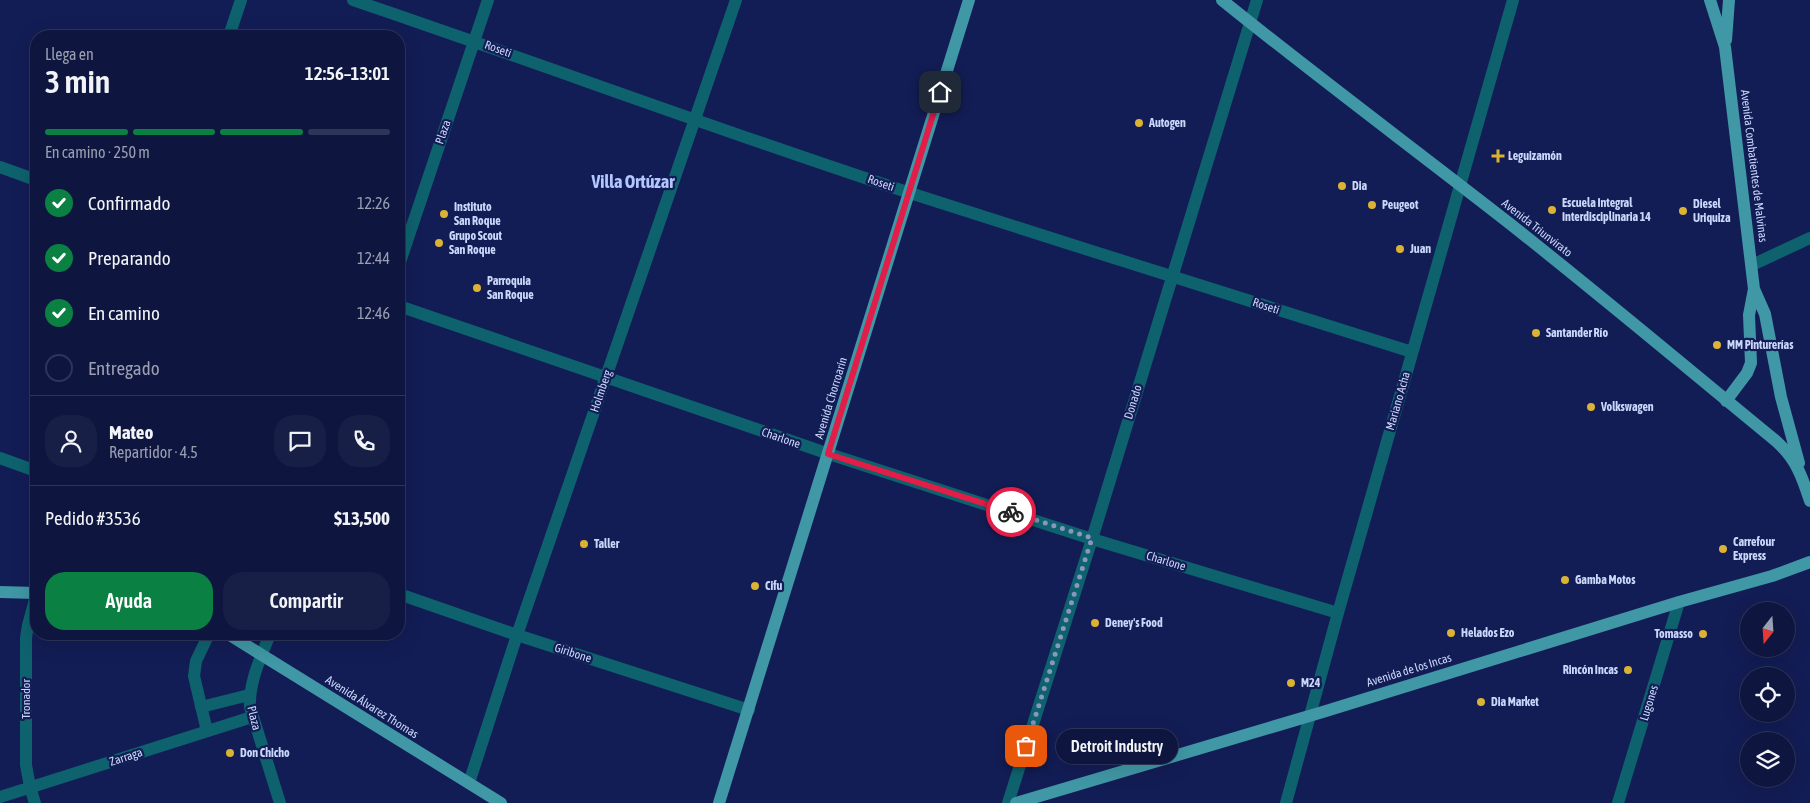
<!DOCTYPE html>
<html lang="es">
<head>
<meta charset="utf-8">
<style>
  body { margin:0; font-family:"Asap Condensed",sans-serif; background:#171f47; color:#f1f3f6; height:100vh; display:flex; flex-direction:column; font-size:19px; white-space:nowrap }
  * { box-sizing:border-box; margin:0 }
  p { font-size:16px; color:#9b9fb1 }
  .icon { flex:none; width:28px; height:28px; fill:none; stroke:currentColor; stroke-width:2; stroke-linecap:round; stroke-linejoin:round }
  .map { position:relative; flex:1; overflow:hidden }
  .sheet { position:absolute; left:30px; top:30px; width:375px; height:610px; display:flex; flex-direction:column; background:#0e1640; border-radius:20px; box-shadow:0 5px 20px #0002,0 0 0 1px #2e3559 }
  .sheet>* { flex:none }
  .needle { width:32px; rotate:197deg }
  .tools { position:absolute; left:1740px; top:602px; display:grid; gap:10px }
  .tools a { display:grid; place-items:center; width:55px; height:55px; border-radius:50%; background:#0e1640; box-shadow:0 5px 20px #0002,0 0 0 1px #2e3559; font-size:25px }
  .pin { position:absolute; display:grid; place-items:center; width:42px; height:42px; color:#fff; margin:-21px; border-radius:10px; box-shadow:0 2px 8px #0006 }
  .courier { position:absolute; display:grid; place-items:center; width:50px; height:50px; margin:-25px; border:4px solid #e11d48; border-radius:50%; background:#fff; color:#222; box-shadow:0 1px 6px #0007 }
  .bubble { position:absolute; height:35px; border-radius:18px; background:#0e1640; box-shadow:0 5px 20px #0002,0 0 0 1px #2e3559; font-size:16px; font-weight:600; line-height:35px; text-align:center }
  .summary em { font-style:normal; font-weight:600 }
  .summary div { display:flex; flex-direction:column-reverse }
  .summary { display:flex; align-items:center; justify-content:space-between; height:85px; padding:0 15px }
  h1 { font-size:32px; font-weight:600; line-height:38px }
  .bar { display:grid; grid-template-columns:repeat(4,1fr); gap:8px 5px; align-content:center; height:60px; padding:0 15px }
  .bar i { height:6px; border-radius:4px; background:#2e3559 }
  .bar .selected { background:#0b8043 }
  .bar p { grid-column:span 4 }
  .line { display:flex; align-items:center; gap:12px; padding:0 15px; border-top:1px solid #2e3559 }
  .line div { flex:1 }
  .round { display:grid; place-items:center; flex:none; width:52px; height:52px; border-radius:20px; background:#171f47 }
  ol { padding:0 15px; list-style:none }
  li { display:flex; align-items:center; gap:15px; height:55px }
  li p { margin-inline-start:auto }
  li .icon { padding:5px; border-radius:50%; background:#0b8043; color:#fff; stroke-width:4 }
  li:last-child { color:#9b9fb1 }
  li i { width:28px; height:28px; border:2px solid #2e3559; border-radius:50% }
  .button { display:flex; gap:10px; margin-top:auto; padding:10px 15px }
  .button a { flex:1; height:58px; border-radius:20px; background:#0b8043; color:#fff; font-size:20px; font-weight:600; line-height:58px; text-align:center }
  .button a+a { background:#171f47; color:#f1f3f6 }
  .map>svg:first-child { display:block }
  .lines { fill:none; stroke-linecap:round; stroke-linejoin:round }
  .minor { stroke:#0e626e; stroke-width:12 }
  .major { stroke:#4097a5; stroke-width:12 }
  .done { stroke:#8a95c0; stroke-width:5; stroke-dasharray:0 9 }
  .route { stroke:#e11d48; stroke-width:6 }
  .poi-dot { fill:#dbb233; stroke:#131d55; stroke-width:2 }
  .labels { text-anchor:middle; stroke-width:4.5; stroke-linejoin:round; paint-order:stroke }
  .street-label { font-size:12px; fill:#cad6fa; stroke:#131d55 }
  .poi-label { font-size:12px; font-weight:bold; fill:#cad6fa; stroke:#131d55; text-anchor:start }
  .district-label { font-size:18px; font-weight:bold; fill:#b3c6fe; stroke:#131d55 }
</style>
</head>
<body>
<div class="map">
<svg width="1810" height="803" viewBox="0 0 1810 803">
  <rect width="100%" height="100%" fill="#131d55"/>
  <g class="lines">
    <path class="minor" d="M 353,0 C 539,63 723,132 910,193 C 1077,247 1245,299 1412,352
      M 229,36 L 241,0
      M 0,167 L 36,180
      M 399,265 L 488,0
      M 1752,265 L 1810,238
      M 399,306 L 829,454 L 1092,539 L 1338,613
      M 0,458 L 36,471
      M 399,594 L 517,635 L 749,710
      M 270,634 C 261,657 249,681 250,707 L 280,803
      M 201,707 L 249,695
      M 207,731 L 194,676 L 196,661 L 209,634
      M 469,783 L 517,635 L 736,0
      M 0,797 L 252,717
      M 35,803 L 30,787 L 26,765 L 26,638 L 28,625 L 36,596
      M 1008,803 L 1092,539 L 1257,0
      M 1286,803 L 1338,613 L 1513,0
      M 1618,803 L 1679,602"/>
    <path class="major" d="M 1222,0 C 1316,76 1413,148 1509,223 C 1599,294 1687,368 1776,441 C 1796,459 1802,476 1810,501
      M 1710,0 L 1725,47 L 1754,289 L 1749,315 L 1751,363 L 1747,373 L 1726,401
      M 1726,40 L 1729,0
      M 1754,289 L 1765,314 L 1781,397 L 1799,463
      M 0,592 L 36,593
      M 228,634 L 501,803
      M 719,803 L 969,0
      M 1016,803 L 1326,711 L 1679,602 L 1772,576 L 1810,562"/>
  </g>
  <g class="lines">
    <path class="done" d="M 1011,512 L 1092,538 L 1026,746"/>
    <path class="route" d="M 940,92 L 828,454 L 1011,512"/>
  </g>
  <g class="poi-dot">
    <circle cx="1139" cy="123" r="5"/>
    <path d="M1495.5 148.5h5v5h5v5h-5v5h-5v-5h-5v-5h5z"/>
    <circle cx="1342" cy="186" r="5"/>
    <circle cx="1372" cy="205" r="5"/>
    <circle cx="1552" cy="210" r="5"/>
    <circle cx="1683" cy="211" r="5"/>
    <circle cx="444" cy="214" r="5"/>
    <circle cx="439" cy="243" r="5"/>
    <circle cx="1400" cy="249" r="5"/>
    <circle cx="477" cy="288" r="5"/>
    <circle cx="1536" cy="333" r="5"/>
    <circle cx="1717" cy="345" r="5"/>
    <circle cx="1591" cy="407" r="5"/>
    <circle cx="584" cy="544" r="5"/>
    <circle cx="1723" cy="549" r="5"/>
    <circle cx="1565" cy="580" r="5"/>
    <circle cx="755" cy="586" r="5"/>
    <circle cx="1095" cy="623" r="5"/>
    <circle cx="1451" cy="633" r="5"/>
    <circle cx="1703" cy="634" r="5"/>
    <circle cx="1628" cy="670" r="5"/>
    <circle cx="1291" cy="683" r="5"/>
    <circle cx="1481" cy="702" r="5"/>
    <circle cx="230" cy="753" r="5"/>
  </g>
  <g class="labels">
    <g class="street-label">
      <text transform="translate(498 49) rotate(20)" y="4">Roseti</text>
      <text transform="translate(443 132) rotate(-71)" y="4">Plaza</text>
      <text transform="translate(1754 166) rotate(83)" y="4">Avenida Combatientes de Malvinas</text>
      <text transform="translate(881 183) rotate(19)" y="4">Roseti</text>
      <text transform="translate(1537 228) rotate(38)" y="4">Avenida Triunvirato</text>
      <text transform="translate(1266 306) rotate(18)" y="4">Roseti</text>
      <text transform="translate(601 391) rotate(-71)" y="4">Holmberg</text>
      <text transform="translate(831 398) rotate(-73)" y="4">Avenida Chorroarín</text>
      <text transform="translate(1398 401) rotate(-74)" y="4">Mariano Acha</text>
      <text transform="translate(1133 402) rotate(-73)" y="4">Donado</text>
      <text transform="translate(781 438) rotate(19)" y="4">Charlone</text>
      <text transform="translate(1166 561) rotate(17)" y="4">Charlone</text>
      <text transform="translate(573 653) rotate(18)" y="4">Giribone</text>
      <text transform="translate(1409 670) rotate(-17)" y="4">Avenida de los Incas</text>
      <text transform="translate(26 699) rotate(-90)" y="4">Tronador</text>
      <text transform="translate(1649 703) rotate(-73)" y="4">Lugones</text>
      <text transform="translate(372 707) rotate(32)" y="4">Avenida Álvarez Thomas</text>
      <text transform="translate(254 718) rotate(76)" y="4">Plaza</text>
      <text transform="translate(126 757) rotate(-18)" y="4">Zarraga</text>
    </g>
    <g class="poi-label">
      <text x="1149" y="127">Autogen</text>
      <text x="1508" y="160">Leguizamón</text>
      <text x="1352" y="190">Dia</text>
      <text x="1562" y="207">Escuela Integral<tspan x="1562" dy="14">Interdisciplinaria 14</tspan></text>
      <text x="1693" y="208">Diesel<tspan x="1693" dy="14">Uriquiza</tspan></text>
      <text x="1382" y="209">Peugeot</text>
      <text x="454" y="211">Instituto<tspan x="454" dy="14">San Roque</tspan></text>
      <text x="449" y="240">Grupo Scout<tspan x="449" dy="14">San Roque</tspan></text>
      <text x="1410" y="253">Juan</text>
      <text x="487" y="285">Parroquia<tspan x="487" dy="14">San Roque</tspan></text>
      <text x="1546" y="337">Santander Río</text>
      <text x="1727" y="349">MM Pinturerías</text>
      <text x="1601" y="411">Volkswagen</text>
      <text x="1733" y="546">Carrefour<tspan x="1733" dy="14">Express</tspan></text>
      <text x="594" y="548">Taller</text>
      <text x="1575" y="584">Gamba Motos</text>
      <text x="765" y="590">Cifu</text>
      <text x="1105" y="627">Deney's Food</text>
      <text x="1461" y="637">Helados Ezo</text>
      <text x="1693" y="638" text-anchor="end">Tomasso</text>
      <text x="1618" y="674" text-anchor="end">Rincón Incas</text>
      <text x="1301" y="687">M24</text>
      <text x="1491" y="706">Dia Market</text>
      <text x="240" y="757">Don Chicho</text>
    </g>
    <g class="district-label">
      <text x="633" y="188">Villa Ortúzar</text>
    </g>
  </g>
</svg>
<div class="tools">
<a><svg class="needle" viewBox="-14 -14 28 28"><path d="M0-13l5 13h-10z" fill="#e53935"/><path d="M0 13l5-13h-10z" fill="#9b9fb1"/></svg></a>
<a><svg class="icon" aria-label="locate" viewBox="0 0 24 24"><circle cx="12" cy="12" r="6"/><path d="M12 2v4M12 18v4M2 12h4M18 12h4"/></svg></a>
<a><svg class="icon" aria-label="layers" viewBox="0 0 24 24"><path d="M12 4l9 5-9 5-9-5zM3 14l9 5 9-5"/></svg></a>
</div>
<div class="pin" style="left:1026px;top:746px;background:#ea580c"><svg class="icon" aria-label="bag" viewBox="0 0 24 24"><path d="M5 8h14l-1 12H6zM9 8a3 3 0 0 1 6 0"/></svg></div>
<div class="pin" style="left:940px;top:92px;background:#1f2937"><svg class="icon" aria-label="home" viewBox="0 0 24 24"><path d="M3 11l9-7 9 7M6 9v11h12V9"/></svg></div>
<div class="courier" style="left:1011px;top:512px"><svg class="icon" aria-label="bike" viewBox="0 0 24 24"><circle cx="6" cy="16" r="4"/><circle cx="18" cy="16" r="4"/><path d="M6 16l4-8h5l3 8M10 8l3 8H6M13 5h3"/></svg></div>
<div class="bubble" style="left:1056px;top:729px;width:122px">Detroit Industry</div>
<section class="sheet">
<div class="summary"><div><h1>3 min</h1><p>Llega en</p></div><em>12:56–13:01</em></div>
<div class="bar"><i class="selected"></i><i class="selected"></i><i class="selected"></i><i></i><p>En camino · 250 m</p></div>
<ol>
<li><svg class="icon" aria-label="check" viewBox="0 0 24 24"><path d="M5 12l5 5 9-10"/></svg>Confirmado<p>12:26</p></li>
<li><svg class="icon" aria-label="check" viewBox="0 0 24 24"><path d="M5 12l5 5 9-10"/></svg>Preparando<p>12:44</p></li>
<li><svg class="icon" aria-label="check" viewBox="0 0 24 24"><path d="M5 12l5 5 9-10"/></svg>En camino<p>12:46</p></li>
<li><i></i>Entregado</li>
</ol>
<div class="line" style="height:90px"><a class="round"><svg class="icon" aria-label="person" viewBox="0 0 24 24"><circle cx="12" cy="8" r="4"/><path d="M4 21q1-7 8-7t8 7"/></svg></a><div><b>Mateo</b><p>Repartidor · 4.5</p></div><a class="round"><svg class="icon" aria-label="chat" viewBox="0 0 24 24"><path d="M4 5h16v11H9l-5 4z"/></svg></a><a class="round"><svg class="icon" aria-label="phone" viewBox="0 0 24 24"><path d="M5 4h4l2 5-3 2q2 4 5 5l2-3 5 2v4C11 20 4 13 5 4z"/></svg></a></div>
<div class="line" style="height:65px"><div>Pedido #3536</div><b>$13,500</b></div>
<div class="button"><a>Ayuda</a><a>Compartir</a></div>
</section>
</div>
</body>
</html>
